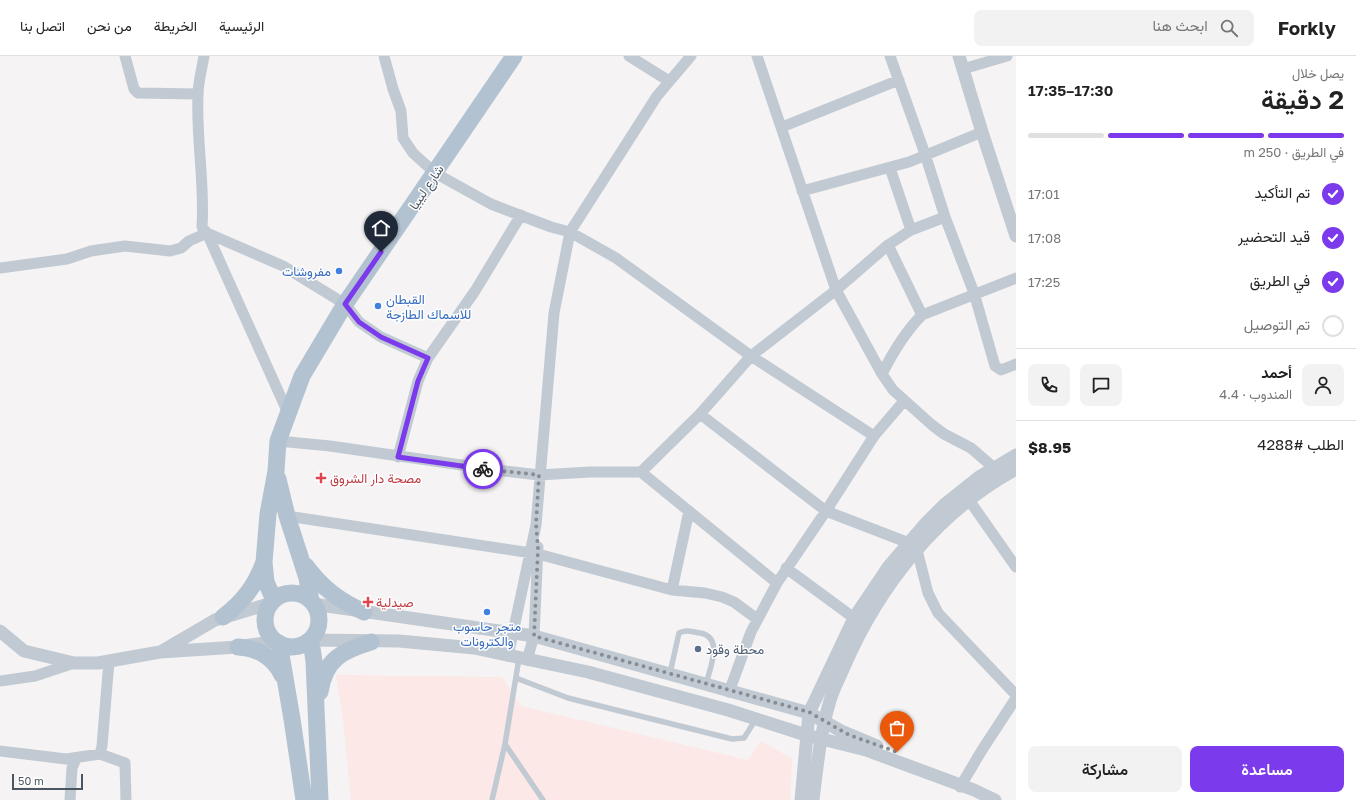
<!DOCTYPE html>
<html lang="ar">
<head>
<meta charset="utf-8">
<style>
  body { margin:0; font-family:"Golos Text",Vazirmatn,sans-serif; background:#f2f2f2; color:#222; direction:rtl; height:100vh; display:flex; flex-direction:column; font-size:15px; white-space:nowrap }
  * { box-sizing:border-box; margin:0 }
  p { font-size:13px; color:#767676 }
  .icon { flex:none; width:22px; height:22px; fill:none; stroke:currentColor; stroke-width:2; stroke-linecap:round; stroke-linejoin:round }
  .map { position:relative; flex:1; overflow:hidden; direction:ltr }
  .sheet { display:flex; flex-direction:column; background:#fff; width:340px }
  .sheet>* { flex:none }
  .scale { position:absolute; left:12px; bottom:10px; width:71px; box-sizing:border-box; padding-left:4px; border:2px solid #4a5661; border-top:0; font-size:11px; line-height:14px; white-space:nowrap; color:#4a5661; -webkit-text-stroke:3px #fff; paint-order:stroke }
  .pin { position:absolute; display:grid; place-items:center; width:34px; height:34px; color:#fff; margin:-41px -17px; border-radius:50% 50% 50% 0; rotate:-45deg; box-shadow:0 0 4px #0007 }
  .pin .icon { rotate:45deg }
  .courier { position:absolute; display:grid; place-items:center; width:40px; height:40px; margin:-20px; border:3px solid #7c3aed; border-radius:50%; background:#fff; color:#222; box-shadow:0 1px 5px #0007 }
  .summary em { font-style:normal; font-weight:600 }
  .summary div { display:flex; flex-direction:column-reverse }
  .summary { display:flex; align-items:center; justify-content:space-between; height:68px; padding:0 12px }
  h1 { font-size:26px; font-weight:600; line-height:30px }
  .bar { display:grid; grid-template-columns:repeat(4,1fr); gap:6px 4px; align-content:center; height:48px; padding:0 12px }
  .bar i { height:5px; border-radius:3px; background:#e0e0e0 }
  .bar .on { background:#7c3aed }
  .bar p { grid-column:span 4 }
  .line { display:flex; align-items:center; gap:10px; padding:0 12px; border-top:1px solid #e0e0e0 }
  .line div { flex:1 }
  .round { display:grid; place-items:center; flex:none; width:42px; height:42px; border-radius:8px; background:#f2f2f2 }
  ol { padding:0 12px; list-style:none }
  li { display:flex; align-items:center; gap:12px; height:44px }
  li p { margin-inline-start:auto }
  li .icon { padding:4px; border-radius:50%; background:#7c3aed; color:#fff; stroke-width:4 }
  li:last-child { color:#767676 }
  li i { width:22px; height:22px; border:2px solid #e0e0e0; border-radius:50% }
  .action { display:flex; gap:8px; margin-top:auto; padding:8px 12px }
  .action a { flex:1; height:46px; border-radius:8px; background:#7c3aed; color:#fff; font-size:16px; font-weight:600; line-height:46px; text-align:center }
  .action a+a { background:#f2f2f2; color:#222 }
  header { display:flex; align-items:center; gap:24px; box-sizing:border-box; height:56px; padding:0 20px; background:#fff; border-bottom:1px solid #e0e0e0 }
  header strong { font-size:19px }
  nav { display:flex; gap:22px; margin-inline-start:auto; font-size:14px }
  .search { width:280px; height:36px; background:#f2f2f2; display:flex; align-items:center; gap:10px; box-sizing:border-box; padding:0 14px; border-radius:8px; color:#767676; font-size:15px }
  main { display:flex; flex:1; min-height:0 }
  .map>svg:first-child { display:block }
  .medical { fill:#fce8e6 }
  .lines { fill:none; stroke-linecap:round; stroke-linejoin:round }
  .service { stroke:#c1cad2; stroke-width:5.5 }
  .minor { stroke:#c1cad2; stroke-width:11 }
  .tertiary { stroke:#c1cad2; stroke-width:13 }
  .primary { stroke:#b3c2d1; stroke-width:17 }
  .done { stroke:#868d94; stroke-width:4; stroke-dasharray:0 7.2 }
  .route { stroke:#7c3aed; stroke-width:5 }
  .shop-dot { fill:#3f7fe0; stroke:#fff; stroke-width:1.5 }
  .health-dot { fill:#e0444e; stroke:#fff; stroke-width:1.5 }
  .service-dot { fill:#5c6f8a; stroke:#fff; stroke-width:1.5 }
  .labels { text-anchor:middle; stroke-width:3; stroke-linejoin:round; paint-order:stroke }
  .street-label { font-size:13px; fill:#4a5661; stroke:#fff }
  .shop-label { font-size:13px; fill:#366cbe; stroke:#fff; text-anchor:end }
  .health-label { font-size:13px; fill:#be3a42; stroke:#fff; text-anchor:start }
  .service-label { font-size:13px; fill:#4e5e75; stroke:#fff; text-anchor:start }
</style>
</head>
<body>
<header>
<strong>Forkly</strong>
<div class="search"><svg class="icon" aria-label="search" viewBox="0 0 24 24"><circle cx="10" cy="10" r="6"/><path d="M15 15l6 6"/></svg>ابحث هنا</div>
<nav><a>الرئيسية</a><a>الخريطة</a><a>من نحن</a><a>اتصل بنا</a></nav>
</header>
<main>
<section class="sheet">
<div class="summary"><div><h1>2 دقيقة</h1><p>يصل خلال</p></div><em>17:30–17:35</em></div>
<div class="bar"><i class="on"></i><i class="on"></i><i class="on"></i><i></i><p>في الطريق · 250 m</p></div>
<ol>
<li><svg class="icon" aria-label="check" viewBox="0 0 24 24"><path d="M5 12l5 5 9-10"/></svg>تم التأكيد<p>17:01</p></li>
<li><svg class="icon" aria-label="check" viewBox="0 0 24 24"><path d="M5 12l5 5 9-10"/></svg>قيد التحضير<p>17:08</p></li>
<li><svg class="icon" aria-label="check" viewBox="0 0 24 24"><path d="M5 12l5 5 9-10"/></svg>في الطريق<p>17:25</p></li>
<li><i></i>تم التوصيل</li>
</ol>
<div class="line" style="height:72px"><a class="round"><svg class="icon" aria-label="person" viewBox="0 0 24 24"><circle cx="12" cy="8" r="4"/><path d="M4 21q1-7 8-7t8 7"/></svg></a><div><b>أحمد</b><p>المندوب · 4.4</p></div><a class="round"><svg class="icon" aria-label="chat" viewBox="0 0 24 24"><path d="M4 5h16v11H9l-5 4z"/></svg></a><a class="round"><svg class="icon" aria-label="phone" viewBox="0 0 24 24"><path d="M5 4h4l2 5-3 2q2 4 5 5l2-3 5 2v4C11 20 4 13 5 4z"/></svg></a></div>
<div class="line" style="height:52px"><div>الطلب #4288</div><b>$8.95</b></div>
<div class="action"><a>مساعدة</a><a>مشاركة</a></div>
</section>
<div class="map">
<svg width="1016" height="744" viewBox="0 0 1016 744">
  <rect width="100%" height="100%" fill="#f5f3f3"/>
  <path class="medical" d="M 336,619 L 502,621 L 521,650 L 748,704 L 761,685 L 792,703 L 790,744 L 351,744 L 343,662 Z"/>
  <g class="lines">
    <path class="service" d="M 670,617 L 679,577 C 687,573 692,576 700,577 C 724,581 710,612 706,628
      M 516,622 L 568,642 L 732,683 L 744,682 L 756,663
      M 505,688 L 543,744
      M 492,744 L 505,688 L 519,602"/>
    <path class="minor" d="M 125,0 L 134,33 L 138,37 L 198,38
      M 204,0 C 202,13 198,26 198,39 C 196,84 205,127 202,171 L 207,177 L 283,210 L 345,248 L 359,266 L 381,281 L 428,302
      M 384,0 L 393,33 L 401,55 L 403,82 L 413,97 L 435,117 L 491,148 L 551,171 L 570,176 L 616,202 L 751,300 L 874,380
      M 629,0 L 669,25
      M 757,0 L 836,234 L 882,318 L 893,334 L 932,369 L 944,378 L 971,392 L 993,411
      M 963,13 L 1007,0
      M 782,71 L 899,24
      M 890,112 L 911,174
      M 802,135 L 909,106 L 982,76
      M 945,161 L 974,237 L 995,310 L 1001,314 L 1016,308
      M 888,189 L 922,259 L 1016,222
      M 0,212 L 67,203 L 91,195 L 125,190 L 170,195 L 181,192 L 189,185 L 207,177 L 288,357
      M 882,318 C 893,296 905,276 922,259
      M 700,358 L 826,455 L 909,487
      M 278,385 L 330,390 L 496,414 L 539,419 L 590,416 L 641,416 L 777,527
      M 398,401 L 418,325 L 428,302 L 475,235 L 521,159
      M 641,416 L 700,358 L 751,300 L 836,234 L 888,189 L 911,174 L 945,161 L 925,98 L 890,0
      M 969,444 L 1016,511
      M 287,460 L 538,498 L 672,534 L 705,537 L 722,541 L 734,546 L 757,563
      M 917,494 L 928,537 L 938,557 L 1016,639
      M 786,512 L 854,562
      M 672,534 L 689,455
      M 508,600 L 536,469 L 554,257 L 570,176 L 657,40 L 691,0
      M 527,604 L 534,580 L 538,491
      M 0,625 L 35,620 L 74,607
      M 729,636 L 751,576 L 777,527 L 826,455 L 874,380 L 904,345
      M 0,695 L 66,703 L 100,698 L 102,690 L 109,605
      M 100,698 L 125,707 L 126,744
      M 960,731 L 982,694 L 1016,642
      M 70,744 L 72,712 L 76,703"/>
    <path class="tertiary" d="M 959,0 L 982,76 L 1016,180
      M 313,548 L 534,580 L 809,657 L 841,675 L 877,690
      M 0,575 L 24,595 L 74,607 L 98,607 L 160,596 L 238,591 L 276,585
      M 310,584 L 399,585 L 474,592 L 588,616 L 728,654 L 806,679 L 866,694 L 974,734 L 995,744
      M 162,595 L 215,564 L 272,547
      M 801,744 L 809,657 L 854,562 L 889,510 L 926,467 L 945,448 L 979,421 L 1016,399
      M 813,744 C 817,712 820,679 829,648 C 832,635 839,623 844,611 C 879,530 937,456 1016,413"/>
    <path class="primary" d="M 278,423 L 287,460 L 307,522 L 311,545
      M 306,510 C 322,532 340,545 364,556
      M265 564a27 27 0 1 1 54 0a27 27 0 1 1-54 0Z
      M 274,544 L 266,526 L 264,506 L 268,458 L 276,415 L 278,385 L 302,320 L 345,248 L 514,0
      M 223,561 C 243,546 255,530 264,506
      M 308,586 L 312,592 L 314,605 L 320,744
      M 279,587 L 292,663 L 304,744
      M 238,591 C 257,592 274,601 282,619
      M 320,636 C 325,603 342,595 371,586"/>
  </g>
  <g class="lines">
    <path class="done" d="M 483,413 L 539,419 L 536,468 L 538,493 L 534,580 L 809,656 L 849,679 L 897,696"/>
    <path class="route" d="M 381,196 L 345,248 L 359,266 L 381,281 L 428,302 L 418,325 L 398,401 L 483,413"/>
  </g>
  <g class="shop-dot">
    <circle cx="339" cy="215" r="4"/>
    <circle cx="378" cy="250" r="4"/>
    <circle cx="487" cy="556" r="4"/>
  </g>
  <g class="health-dot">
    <path d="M319 416h4v4h4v4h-4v4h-4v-4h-4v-4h4z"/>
    <path d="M366 540h4v4h4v4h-4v4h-4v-4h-4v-4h4z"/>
  </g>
  <circle class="service-dot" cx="698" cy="593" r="4"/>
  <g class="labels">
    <g class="street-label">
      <text transform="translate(426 131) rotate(-56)" y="5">شارع ليبيا</text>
    </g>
    <g class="shop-label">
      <text x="331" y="220">مفروشات</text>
      <text x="386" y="248" text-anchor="start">القبطان<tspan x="386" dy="15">للاسماك الطازجة</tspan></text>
      <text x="487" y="575" text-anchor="middle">متجر حاسوب<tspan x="487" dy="15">والكترونات</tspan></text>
    </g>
    <g class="health-label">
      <text x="330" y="427">مصحة دار الشروق</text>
      <text x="376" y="551">صيدلية</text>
    </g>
    <g class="service-label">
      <text x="706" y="598">محطة وقود</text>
    </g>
  </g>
</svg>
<div class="scale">50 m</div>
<div class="pin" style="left:897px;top:696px;background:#ea580c"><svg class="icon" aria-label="bag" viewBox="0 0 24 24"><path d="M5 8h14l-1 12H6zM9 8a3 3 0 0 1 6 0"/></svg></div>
<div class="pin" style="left:381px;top:196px;background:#1f2937"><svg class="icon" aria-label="home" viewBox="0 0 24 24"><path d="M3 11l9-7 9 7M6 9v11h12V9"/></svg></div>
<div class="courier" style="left:483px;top:413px"><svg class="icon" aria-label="bike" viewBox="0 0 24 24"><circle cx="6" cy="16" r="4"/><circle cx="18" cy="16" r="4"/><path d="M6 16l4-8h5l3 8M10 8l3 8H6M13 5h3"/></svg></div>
</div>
</main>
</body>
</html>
